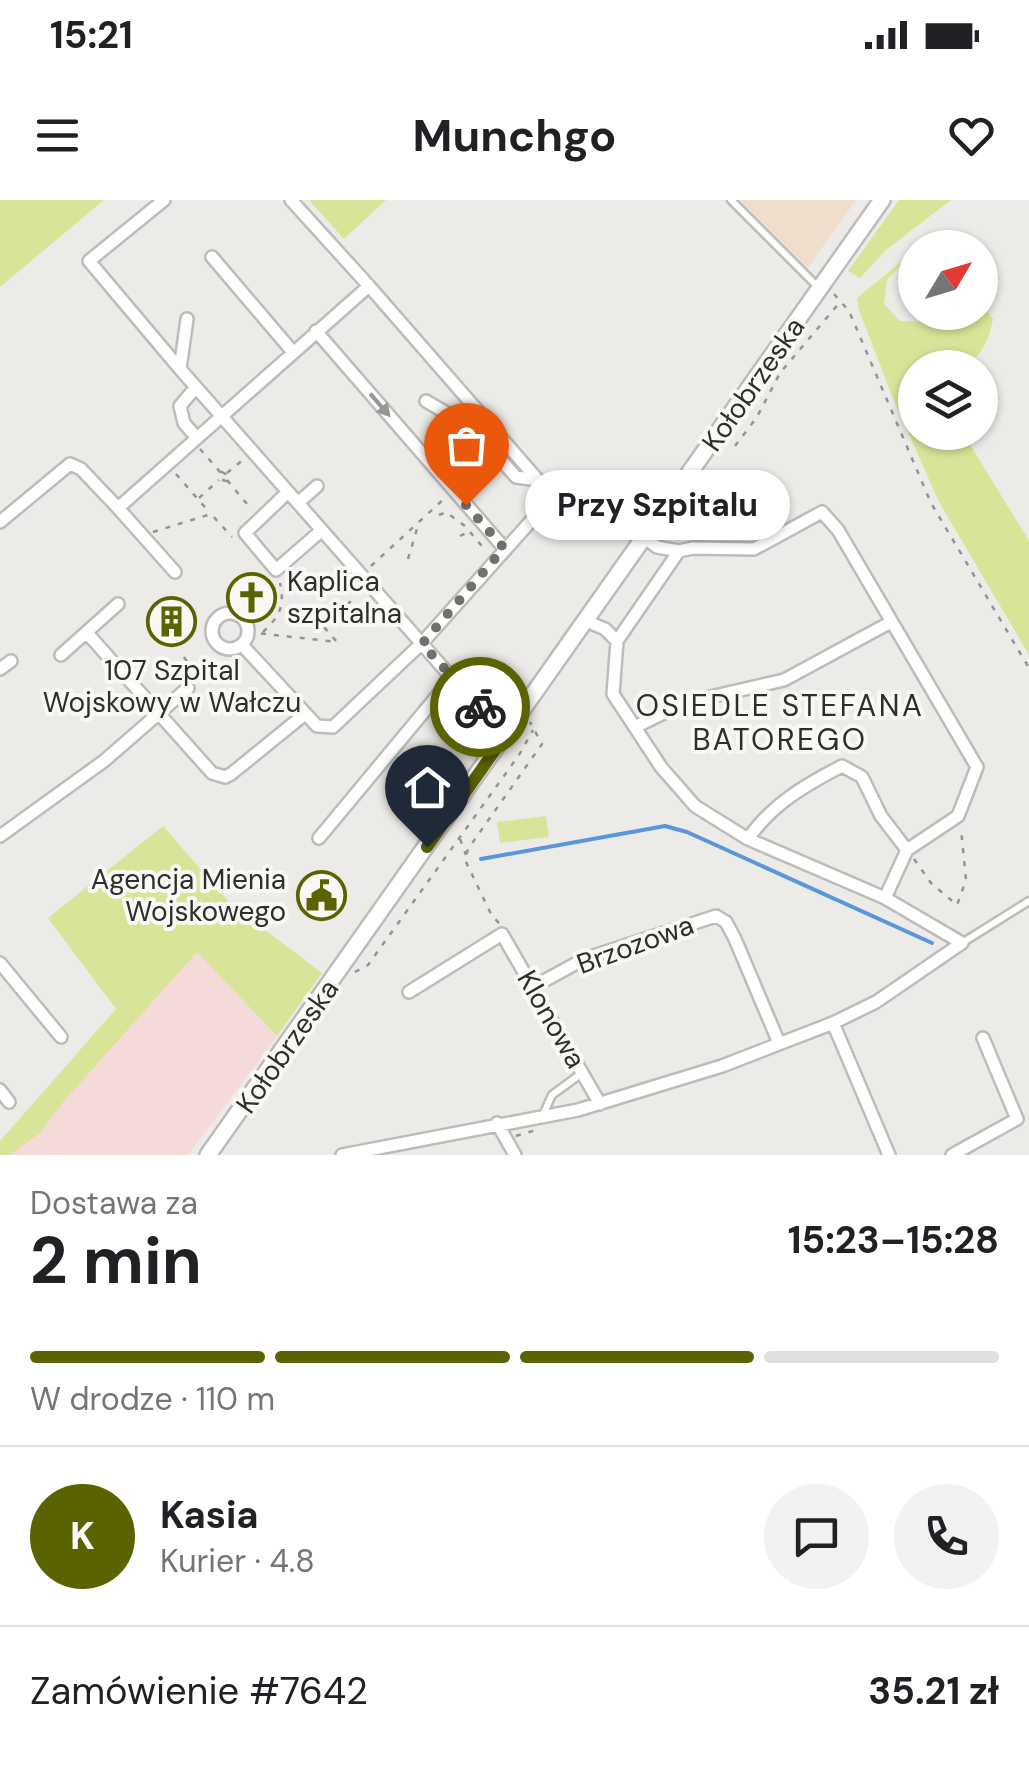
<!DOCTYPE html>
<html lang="pl">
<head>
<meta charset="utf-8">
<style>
  body { margin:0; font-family:"DM Sans",sans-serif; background:#f2f2f2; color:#202124; height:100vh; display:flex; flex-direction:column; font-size:38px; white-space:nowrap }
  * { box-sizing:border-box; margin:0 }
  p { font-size:32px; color:#757577 }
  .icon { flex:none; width:55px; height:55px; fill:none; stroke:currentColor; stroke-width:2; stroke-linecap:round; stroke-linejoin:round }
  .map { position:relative; height:955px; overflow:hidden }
  .details { display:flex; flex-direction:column; background:#fff; flex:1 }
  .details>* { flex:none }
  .needle { width:65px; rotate:52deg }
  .tools { position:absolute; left:898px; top:30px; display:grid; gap:20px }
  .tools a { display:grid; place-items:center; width:100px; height:100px; border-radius:50%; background:#fff; box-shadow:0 2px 8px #0004; font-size:50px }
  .pin { position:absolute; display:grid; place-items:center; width:85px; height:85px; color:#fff; margin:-102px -42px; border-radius:50% 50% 50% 0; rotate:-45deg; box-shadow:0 0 10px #0007 }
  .pin .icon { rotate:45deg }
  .courier { position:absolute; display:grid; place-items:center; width:100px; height:100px; margin:-50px; border:8px solid #5b6301; border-radius:50%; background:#fff; color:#222; box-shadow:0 2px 12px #0007 }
  .bubble { position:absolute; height:70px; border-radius:35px; background:#fff; box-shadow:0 2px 8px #0004; font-size:32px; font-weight:700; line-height:70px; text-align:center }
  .headline em { font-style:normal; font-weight:700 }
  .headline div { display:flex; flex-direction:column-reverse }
  .headline { display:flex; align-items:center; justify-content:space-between; height:170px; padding:0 30px }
  h1 { font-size:65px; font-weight:700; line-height:75px }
  .bar { display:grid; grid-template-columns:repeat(4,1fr); gap:15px 10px; align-content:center; height:120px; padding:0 30px }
  .bar i { height:12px; border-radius:8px; background:#e0e0e0 }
  .bar .current { background:#5b6301 }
  .bar p { grid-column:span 4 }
  .line { display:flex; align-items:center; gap:25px; padding:0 30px; border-top:2px solid #e0e0e0 }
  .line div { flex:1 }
  .round { display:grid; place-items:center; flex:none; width:105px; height:105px; border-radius:52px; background:#f2f2f2 }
  .status { display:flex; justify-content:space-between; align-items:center; height:70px; padding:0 50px; background:#fff; direction:ltr }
  .status svg { height:28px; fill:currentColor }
  header { display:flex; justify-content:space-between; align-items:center; height:130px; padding:0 30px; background:#fff; font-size:45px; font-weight:700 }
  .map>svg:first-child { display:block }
  .commercial { fill:#f5dad9 }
  .industrial { fill:#f0decd }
  .green { fill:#d8e599 }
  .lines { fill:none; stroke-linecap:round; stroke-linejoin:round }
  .stream { stroke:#5a96dc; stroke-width:4 }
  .lane-casing { stroke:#bebcb9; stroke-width:11 }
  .street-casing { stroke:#bebcb9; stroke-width:16 }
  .secondary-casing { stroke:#bebcb9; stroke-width:20 }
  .path { stroke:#949390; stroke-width:2.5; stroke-dasharray:5 8; stroke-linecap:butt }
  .lane { stroke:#fff; stroke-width:6 }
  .street { stroke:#fff; stroke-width:11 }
  .secondary { stroke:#fff; stroke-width:15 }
  .oneway { fill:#969696 }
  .done { stroke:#71706d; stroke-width:10; stroke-dasharray:0 18 }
  .route { stroke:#5b6301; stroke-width:12 }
  .labels { text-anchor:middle; stroke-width:8; stroke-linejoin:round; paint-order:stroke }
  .street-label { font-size:28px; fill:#2e2e2c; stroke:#faf8f5 }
  .poi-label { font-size:28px; fill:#2e2e2c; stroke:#faf8f5; text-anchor:start }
  .neighbourhood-label { font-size:30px; letter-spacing:2.5px; fill:#2e2e2c; stroke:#faf8f5 }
</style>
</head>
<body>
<div class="status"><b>15:21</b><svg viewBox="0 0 49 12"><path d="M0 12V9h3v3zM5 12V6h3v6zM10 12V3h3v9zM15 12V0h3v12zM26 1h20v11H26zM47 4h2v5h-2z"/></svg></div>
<header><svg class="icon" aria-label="menu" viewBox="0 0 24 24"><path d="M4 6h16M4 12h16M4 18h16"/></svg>Munchgo<svg class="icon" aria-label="heart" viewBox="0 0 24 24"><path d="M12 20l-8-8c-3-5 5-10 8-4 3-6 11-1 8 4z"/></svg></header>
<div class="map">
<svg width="1029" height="955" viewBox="0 0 1029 955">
  <rect width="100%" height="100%" fill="#edebe7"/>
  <path class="commercial" d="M 197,751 L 277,836 L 188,955 L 10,955 L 40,933 L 65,900 Z"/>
  <path class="industrial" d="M 739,0 L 856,0 L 807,69 Z"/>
  <path class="green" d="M 0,0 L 104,0 L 0,87 Z
    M 309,0 L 386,0 L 344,39 Z
    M 899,0 L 951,0 L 886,50 L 860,78 L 848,71 Z
    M 913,52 L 887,80 L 884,104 L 900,121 L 928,122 L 980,112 L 984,107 L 993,119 C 983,170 960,168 915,168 L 915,232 L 963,233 L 1029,341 L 1029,455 L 939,302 L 892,196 L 859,110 L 857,98 Z
    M 546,616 L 549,637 L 500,643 L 497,622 Z
    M 163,626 L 231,704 L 322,773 L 277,836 L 197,752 L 65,900 L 40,933 L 10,955 L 0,955 L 0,941 L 116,809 L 48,718 Z"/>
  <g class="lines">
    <path class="stream" d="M 481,659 L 665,626 L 687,632 L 932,743"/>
    <defs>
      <path id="lane" d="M 731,0 L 819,88
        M 452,478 L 506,533
        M 962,743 L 1029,701
        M 542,917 L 552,895 L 582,873"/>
      <path id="street" d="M 164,0 L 89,61 L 180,169
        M 291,0 L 369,86
        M 212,57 L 292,151
        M 187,119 L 180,169 L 452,478 L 319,638
        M 316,131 L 504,348
        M 426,201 L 475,230 L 516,277 L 538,280
        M 196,237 L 184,223 L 180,206 L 196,187
        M 288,292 L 245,333 L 276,370 L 322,330
        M 298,303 L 317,286
        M 118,308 L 175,372
        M 0,322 L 70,264 L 81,269 L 118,308 L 369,86 L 538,280 L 546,293 L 547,303 L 422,443 L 333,527 L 317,526 L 242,445
        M 645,338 L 657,347 L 679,351
        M212 431a18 18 0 1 1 36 0a18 18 0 1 1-36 0Z
        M 586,421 L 605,429 L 617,441
        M 87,433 L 212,573 L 225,577 L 231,574 L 305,514
        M 61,455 L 118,404
        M 0,469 L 11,461
        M 635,527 L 684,503 L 784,480 L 891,422
        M 0,636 L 104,561 L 188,488
        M 748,639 C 771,605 805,585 842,566 L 862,577 L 881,616 L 907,650
        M 0,763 L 61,837
        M 533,787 L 584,759 L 716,716 L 726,722 L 735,739 L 779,843
        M 409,792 L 502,734 L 600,904
        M 833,823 L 889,955
        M 0,890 L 9,902
        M 497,923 L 515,955
        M 342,955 L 578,910 L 722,866 L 833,823 L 876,802 L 962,743 L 885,698 L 748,639 L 695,606 L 661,567 L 613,494 L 617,441 L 679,351 L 693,348 L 754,349 L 822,312 L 838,330 L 977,567 L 958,616 L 907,650 L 885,698
        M 952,955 L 1017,919 L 983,838"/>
      <path id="secondary" d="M 208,955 L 882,0"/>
    </defs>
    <use href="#lane" class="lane-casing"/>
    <use href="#street" class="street-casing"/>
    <use href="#secondary" class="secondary-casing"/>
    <path class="path" d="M 834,94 L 849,111 L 931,303 L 1029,468
      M 735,246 L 757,217 L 780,173 L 840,102
      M 200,249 L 221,273
      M 222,272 L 229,276 L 226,281 L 220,279 Z
      M 227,273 L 244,259
      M 176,274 L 210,313
      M 227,280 L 252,310
      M 199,298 L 219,280
      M 439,315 L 446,312 L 465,326 L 486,351
      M 153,332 L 211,314 L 232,337
      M 460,336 L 468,332
      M 408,359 L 419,322
      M 371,366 L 446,297
      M 248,432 L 337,442 L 323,426 L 350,402 L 357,388
      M 263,432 C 280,416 285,406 280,383
      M 184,457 L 188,463 L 188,476
      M 460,639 L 466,655
      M 914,659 L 931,683 L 957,705 L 966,680 L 961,629
      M 499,723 L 492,716 L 465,660 L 468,649 L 542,544 L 530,522
      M 355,772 L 368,765 L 519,555 L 533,530
      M 516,936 L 536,930"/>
    <use href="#lane" class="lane"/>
    <use href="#street" class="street"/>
    <use href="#secondary" class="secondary"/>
  </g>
  <defs><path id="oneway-solid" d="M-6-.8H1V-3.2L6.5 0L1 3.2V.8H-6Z" transform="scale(2.5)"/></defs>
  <use class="oneway" href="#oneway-solid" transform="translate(380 205) rotate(49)"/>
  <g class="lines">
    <path class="done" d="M 466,305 L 504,348 L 422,444 L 480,507"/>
    <path class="route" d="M 427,647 L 507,533 L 480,507"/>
  </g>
  <defs>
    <symbol id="church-ring" viewBox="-11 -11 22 22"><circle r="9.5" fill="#faf8f5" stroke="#5b6301" stroke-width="1.5"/><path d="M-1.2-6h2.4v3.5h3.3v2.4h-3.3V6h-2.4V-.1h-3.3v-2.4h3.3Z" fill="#5b6301"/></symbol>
    <symbol id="building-ring" viewBox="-11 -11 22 22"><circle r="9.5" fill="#faf8f5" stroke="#5b6301" stroke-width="1.5"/><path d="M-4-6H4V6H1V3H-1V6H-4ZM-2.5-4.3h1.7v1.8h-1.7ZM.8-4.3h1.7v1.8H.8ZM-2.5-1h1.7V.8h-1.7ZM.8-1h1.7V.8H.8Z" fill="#5b6301"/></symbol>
    <symbol id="civic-ring" viewBox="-11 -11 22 22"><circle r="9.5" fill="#faf8f5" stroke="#5b6301" stroke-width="1.5"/><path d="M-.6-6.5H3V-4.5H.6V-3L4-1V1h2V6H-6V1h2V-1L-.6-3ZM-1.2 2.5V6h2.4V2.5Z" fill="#5b6301"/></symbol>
  </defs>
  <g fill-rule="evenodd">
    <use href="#church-ring" x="224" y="370" width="55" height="55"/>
    <use href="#building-ring" x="144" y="394" width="55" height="55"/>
    <use href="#civic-ring" x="294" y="668" width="55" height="55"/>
  </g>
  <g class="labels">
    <g class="street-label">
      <text transform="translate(753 184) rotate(-55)" y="10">Kołobrzeska</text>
      <text transform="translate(635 744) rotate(-20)" y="10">Brzozowa</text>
      <text transform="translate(552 819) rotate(60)" y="10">Klonowa</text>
      <text transform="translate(287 846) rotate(-55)" y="10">Kołobrzeska</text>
    </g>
    <g class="poi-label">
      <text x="287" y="391">Kaplica<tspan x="287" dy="32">szpitalna</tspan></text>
      <text x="172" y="480" text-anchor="middle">107 Szpital<tspan x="172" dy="32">Wojskowy w Wałczu</tspan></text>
      <text x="286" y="689" text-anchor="end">Agencja Mienia<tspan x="286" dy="32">Wojskowego</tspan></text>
    </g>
    <g class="neighbourhood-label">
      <text x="780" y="516">OSIEDLE STEFANA<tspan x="780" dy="34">BATOREGO</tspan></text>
    </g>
  </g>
</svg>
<div class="tools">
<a><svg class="needle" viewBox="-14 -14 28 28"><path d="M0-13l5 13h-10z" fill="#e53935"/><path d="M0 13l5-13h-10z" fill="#757577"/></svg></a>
<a><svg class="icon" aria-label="layers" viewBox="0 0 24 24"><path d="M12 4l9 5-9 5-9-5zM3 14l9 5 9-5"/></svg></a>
</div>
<div class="pin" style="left:466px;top:305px;background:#ea580c"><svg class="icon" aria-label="bag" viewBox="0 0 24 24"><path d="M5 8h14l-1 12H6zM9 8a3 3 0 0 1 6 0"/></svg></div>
<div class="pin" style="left:427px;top:647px;background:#1f2937"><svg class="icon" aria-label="home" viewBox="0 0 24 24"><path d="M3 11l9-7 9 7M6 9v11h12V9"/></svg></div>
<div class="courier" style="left:480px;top:507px"><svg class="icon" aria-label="bike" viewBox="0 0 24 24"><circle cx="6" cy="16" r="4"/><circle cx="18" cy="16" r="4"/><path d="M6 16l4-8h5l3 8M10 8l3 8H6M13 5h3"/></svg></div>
<div class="bubble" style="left:525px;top:270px;width:265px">Przy Szpitalu</div>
</div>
<section class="details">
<div class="headline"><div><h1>2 min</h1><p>Dostawa za</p></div><em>15:23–15:28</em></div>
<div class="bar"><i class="current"></i><i class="current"></i><i class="current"></i><i></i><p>W drodze · 110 m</p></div>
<div class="line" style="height:180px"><b class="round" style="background:#5b6301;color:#fff">K</b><div><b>Kasia</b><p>Kurier · 4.8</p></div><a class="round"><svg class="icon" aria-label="chat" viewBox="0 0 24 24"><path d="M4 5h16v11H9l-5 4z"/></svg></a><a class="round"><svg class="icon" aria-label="phone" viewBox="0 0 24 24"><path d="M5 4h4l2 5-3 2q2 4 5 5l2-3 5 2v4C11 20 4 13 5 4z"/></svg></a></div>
<div class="line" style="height:130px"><div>Zamówienie #7642</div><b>35.21 zł</b></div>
</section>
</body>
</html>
